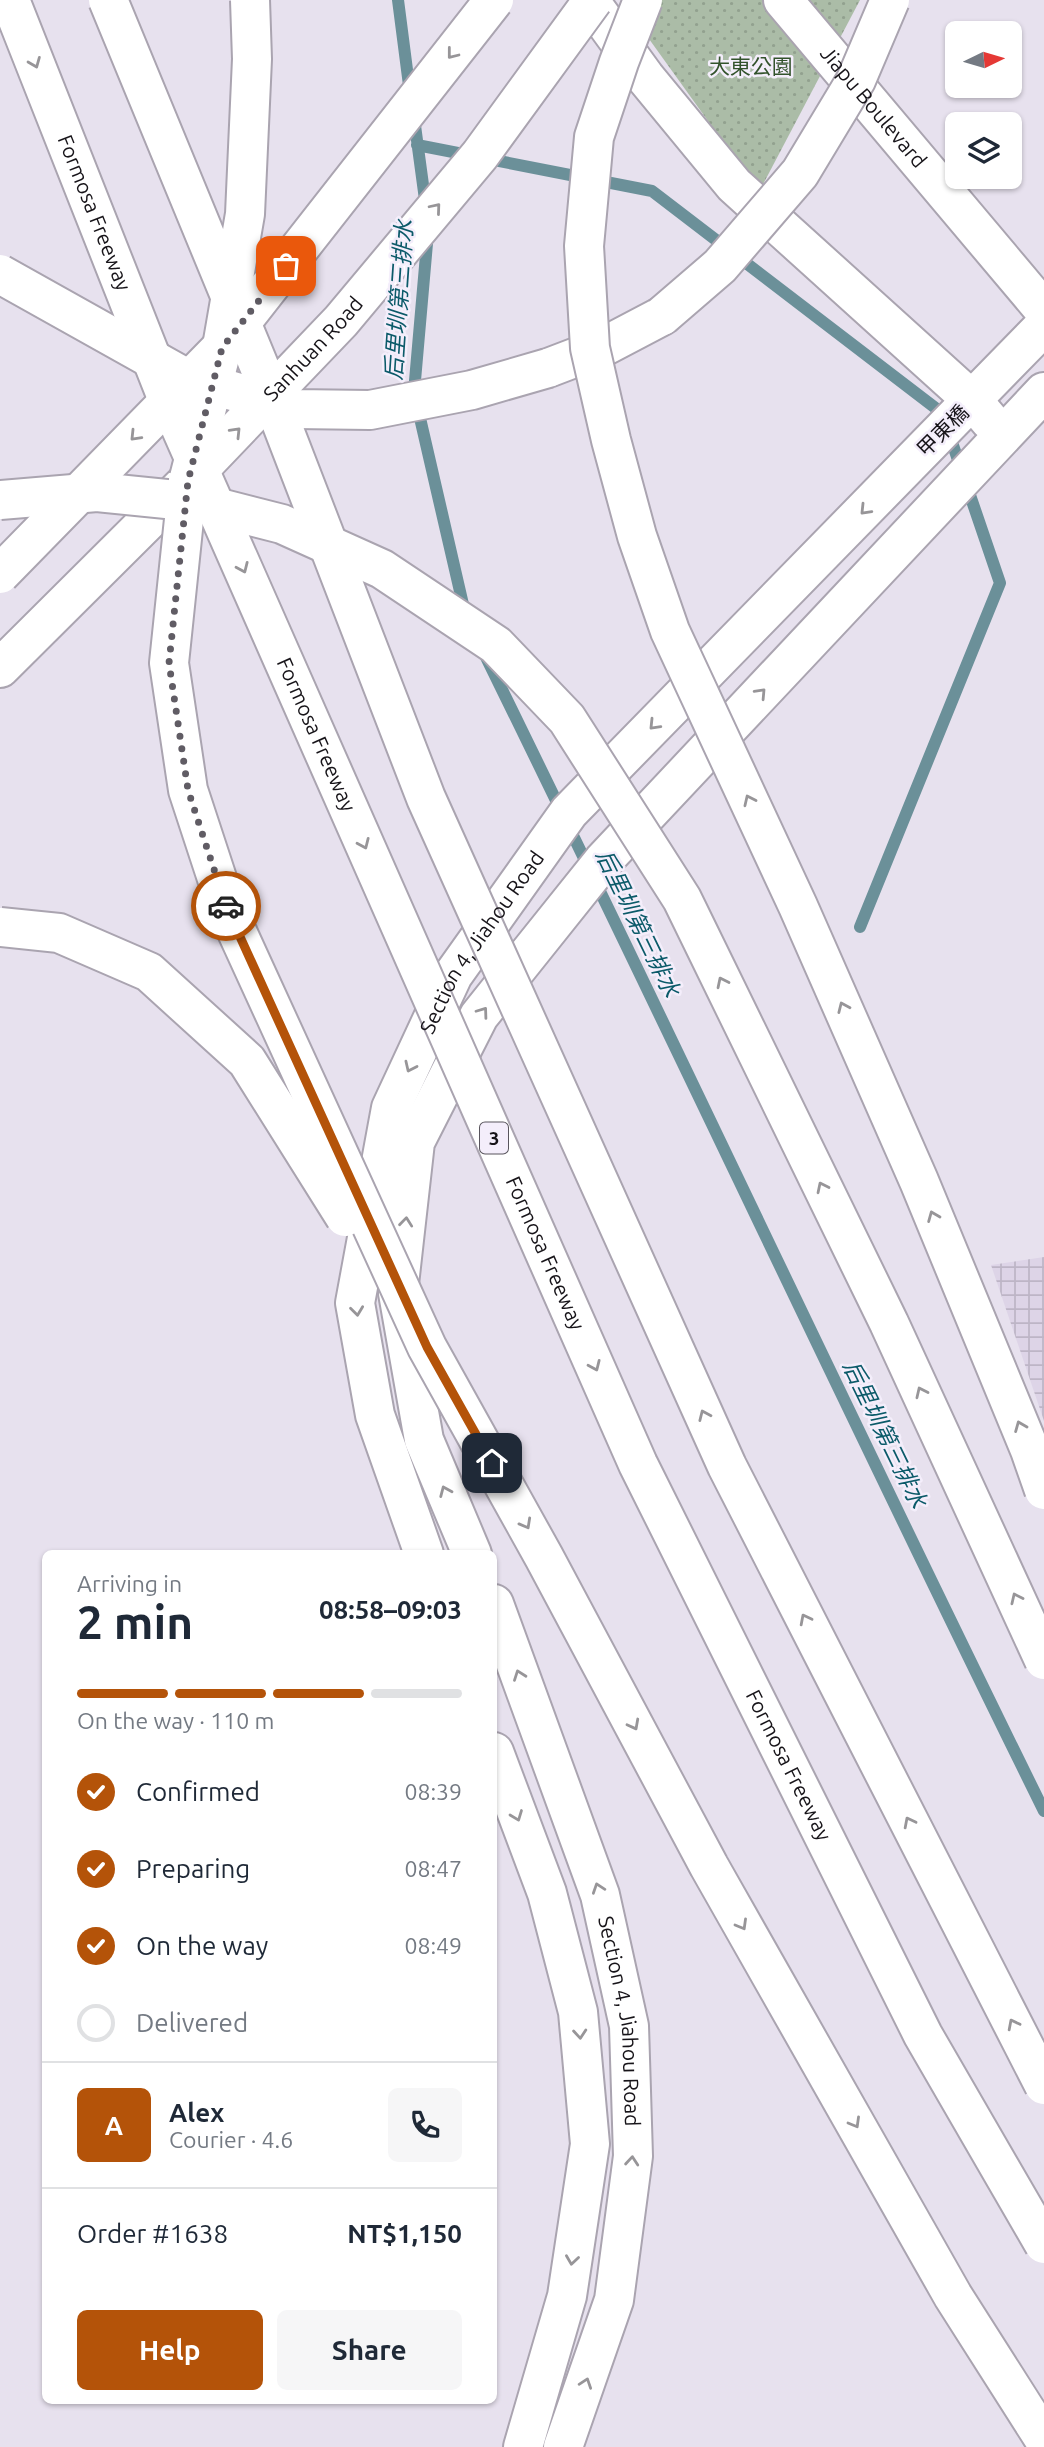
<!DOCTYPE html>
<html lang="en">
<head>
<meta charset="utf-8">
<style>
  body { margin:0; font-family:Ubuntu,"Noto Sans TC",sans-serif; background:#f6f6f7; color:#1f2937; height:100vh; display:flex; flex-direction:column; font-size:26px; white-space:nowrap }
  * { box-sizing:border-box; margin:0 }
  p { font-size:23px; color:#747a83 }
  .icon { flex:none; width:38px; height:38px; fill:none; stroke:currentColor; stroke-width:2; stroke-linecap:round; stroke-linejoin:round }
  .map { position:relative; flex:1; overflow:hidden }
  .side { position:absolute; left:42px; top:1550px; width:455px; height:854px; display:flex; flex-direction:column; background:#fff; border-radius:10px; box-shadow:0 2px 5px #0004 }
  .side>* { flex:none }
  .needle { width:46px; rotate:85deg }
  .tools { position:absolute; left:945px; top:21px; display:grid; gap:14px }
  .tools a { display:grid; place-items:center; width:77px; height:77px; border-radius:10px; background:#fff; box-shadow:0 2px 5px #0004; font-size:35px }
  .pin { position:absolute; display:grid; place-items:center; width:60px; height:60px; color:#fff; margin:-30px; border-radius:14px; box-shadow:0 4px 10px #0006 }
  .courier { position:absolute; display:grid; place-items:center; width:70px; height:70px; margin:-35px; border:5px solid #b45309; border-radius:50%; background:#fff; color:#222; box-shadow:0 2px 9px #0007 }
  .head em { font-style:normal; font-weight:700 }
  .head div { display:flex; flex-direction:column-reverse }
  .head { display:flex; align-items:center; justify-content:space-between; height:119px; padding:0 35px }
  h1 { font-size:46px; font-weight:700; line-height:52px }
  .bar { display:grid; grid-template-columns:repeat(4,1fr); gap:10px 7px; align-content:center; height:84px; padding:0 35px }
  .bar i { height:9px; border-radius:5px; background:#e0e1e3 }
  .bar .active { background:#b45309 }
  .bar p { grid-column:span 4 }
  .line { display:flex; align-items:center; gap:18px; padding:0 35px; border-top:2px solid #e0e1e3 }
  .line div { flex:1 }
  .round { display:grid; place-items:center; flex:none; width:74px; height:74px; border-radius:10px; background:#f6f6f7 }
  ol { padding:0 35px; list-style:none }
  li { display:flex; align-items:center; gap:21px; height:77px }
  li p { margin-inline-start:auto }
  li .icon { padding:7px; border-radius:50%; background:#b45309; color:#fff; stroke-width:4 }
  li:last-child { color:#747a83 }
  li i { width:38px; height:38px; border:4px solid #e0e1e3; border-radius:50% }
  .primary-button { display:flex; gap:14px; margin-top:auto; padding:14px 35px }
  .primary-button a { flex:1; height:80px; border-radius:10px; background:#b45309; color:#fff; font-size:28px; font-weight:700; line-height:80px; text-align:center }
  .primary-button a+a { background:#f6f6f7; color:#1f2937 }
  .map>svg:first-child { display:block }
  .industrial { fill:url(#industrial-grid) }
  .grass { fill:url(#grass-dots) }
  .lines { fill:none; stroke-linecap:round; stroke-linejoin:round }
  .stream { stroke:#6b9099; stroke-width:12 }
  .minor-casing { stroke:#aaa4b0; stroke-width:42 }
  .major-casing { stroke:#aaa4b0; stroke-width:42 }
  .highway-casing { stroke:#aaa4b0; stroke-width:42 }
  .minor { stroke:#fff; stroke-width:38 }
  .major { stroke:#fff; stroke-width:38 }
  .highway { stroke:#fff; stroke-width:38 }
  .major-bridge-casing { stroke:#aaa4b0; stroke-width:42; stroke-linecap:butt }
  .highway-bridge-casing { stroke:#aaa4b0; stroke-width:42; stroke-linecap:butt }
  .major-bridge { stroke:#fff; stroke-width:38 }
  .highway-bridge { stroke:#fff; stroke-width:38 }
  .oneway { stroke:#979598 }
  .done { stroke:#605c64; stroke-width:7; stroke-dasharray:0 12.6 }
  .route { stroke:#b45309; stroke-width:9 }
  .labels { text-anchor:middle; stroke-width:5; stroke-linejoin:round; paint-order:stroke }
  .shield { fill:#f4eefb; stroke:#59555d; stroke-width:2 }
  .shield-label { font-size:19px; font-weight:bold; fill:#171419 }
  .park-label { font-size:21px; fill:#33532c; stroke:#f4eefb }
  .street-label { font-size:21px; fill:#171419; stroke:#f4eefb }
  .water-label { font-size:23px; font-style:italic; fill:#0b5a69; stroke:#f4eefb }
</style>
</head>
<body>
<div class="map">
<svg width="1044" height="2447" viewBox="0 0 1044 2447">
  <defs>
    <pattern id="industrial-grid" width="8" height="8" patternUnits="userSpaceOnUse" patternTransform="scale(1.75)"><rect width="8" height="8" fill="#ddd4e7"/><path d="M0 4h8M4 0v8" fill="none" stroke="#bdb5c6"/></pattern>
    <pattern id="grass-dots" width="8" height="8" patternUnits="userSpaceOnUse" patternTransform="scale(1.75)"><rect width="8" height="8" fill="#abbca7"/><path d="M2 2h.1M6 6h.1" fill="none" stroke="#92a18f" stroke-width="1.8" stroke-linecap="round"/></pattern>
  </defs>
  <rect width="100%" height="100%" fill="#e7e1ee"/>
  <path class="industrial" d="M 1044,1257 L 1044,1421 L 991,1265 Z"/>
  <path class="grass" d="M 621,0 L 860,0 L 759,192 Z"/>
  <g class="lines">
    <path class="stream" d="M 398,0 L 410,93
      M 414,118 L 426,207
      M 417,145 L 652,191 L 942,413 L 1000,583 L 860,927
      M 428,232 L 414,392 L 465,613
      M 485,655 C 674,1039 854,1427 1044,1811"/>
    <defs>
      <g id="minor">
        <path d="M 589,0 L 645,77 L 734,185 L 973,401 L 990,421"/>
        <path id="s1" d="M 783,0 L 1044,310"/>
        <path id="s2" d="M 424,1554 L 375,1415 L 355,1303 L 391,1108 L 453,975 L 569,812 L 1044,326"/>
        <path d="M 472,1554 L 424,1440 L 398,1293 L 415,1142 L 479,1016 L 603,861 L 1044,392"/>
        <path id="s3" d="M 494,1604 L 600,1895 L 629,2026 L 633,2156 L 614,2300 L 563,2447"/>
        <path d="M 494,1752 L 547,1893 L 578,2012 L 590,2144 L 567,2296 L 523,2447"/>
      </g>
      <path id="major" d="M 0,668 L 188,481"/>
      <path id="highway" d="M 548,368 L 603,347 L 662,316"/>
    </defs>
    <use href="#minor" class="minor-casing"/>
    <use href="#major" class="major-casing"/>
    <use href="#highway" class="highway-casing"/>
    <use href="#minor" class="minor"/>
    <use href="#major" class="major"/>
    <use href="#highway" class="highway"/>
    <defs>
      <g id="major-bridge">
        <path d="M 189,478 L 221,353"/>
        <path id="s4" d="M 188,481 L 341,321 L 480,155 L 593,0"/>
        <path d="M 0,574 L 222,347 L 494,0"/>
      </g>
      <g id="highway-bridge">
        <path id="s5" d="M 10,0 L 164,390 L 638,1464 L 923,2035 L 1044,2244"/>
        <path d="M 108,0 L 264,378 L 426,798 L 727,1466 L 1044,2085"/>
        <path d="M 643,0 L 619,62 L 594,137 L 584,246 L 590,348 L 611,440 L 637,536 L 670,631 L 798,906 L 919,1181 L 1030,1450 L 1044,1490"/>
        <path d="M 0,274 L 184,377 L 295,409 L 370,410 L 472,390 L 548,368"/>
        <path d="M 662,316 L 720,266 L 800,173 L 856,80 L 890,0"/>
        <path d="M 222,347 L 245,214 L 252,59 L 250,0"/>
        <path d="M 188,481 L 169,663 L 188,790 L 228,912 L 427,1347 L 544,1557 L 709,1866 L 953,2296 L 1044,2439"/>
        <path d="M 0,500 L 97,492 L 196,502 L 282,524 L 382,569 L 496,645 L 567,719 L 682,899 L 889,1323 L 1044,1660"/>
        <path d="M 0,927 L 59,933 L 149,972 L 247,1061 L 345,1217"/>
      </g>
    </defs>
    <use href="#major-bridge" class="major-bridge-casing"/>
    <use href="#highway-bridge" class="highway-bridge-casing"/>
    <use href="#major-bridge" class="major-bridge"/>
    <use href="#highway-bridge" class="highway-bridge"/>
  </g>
  <defs><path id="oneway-chevron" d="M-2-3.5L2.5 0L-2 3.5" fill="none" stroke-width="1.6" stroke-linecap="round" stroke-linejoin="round" transform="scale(1.75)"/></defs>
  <g class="oneway">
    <use href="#oneway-chevron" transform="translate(452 54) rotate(128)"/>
    <use href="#oneway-chevron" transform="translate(35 63) rotate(68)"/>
    <use href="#oneway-chevron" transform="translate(436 208) rotate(-50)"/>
    <use href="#oneway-chevron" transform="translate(236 432) rotate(-46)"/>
    <use href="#oneway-chevron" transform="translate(135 436) rotate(134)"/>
    <use href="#oneway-chevron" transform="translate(865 510) rotate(134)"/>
    <use href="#oneway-chevron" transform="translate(243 568) rotate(66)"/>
    <use href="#oneway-chevron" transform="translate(761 693) rotate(-47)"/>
    <use href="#oneway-chevron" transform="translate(654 725) rotate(134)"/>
    <use href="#oneway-chevron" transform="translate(749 800) rotate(-115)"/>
    <use href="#oneway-chevron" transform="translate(364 844) rotate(66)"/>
    <use href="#oneway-chevron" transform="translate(722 982) rotate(-116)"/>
    <use href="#oneway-chevron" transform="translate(843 1007) rotate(-114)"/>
    <use href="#oneway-chevron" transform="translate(483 1012) rotate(-54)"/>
    <use href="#oneway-chevron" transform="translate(410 1067) rotate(115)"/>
    <use href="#oneway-chevron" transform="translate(822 1187) rotate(-116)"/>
    <use href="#oneway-chevron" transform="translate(933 1216) rotate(-112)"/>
    <use href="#oneway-chevron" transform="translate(406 1222) rotate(-84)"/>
    <use href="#oneway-chevron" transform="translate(357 1311) rotate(83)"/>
    <use href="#oneway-chevron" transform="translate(595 1366) rotate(66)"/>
    <use href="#oneway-chevron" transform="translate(921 1392) rotate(-115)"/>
    <use href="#oneway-chevron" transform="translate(704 1415) rotate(-114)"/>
    <use href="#oneway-chevron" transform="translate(1020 1426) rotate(-112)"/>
    <use href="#oneway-chevron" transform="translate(445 1491) rotate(-113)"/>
    <use href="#oneway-chevron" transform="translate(526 1524) rotate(61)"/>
    <use href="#oneway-chevron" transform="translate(1016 1598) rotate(-115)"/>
    <use href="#oneway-chevron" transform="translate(805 1619) rotate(-117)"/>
    <use href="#oneway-chevron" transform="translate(519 1675) rotate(-110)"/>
    <use href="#oneway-chevron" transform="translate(634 1725) rotate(62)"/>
    <use href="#oneway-chevron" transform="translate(517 1816) rotate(69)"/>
    <use href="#oneway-chevron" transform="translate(909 1822) rotate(-117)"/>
    <use href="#oneway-chevron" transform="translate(598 1888) rotate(-109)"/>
    <use href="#oneway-chevron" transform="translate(742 1925) rotate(60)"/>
    <use href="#oneway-chevron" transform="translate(1013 2024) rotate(-117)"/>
    <use href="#oneway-chevron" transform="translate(580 2034) rotate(85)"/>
    <use href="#oneway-chevron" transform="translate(855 2123) rotate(60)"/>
    <use href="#oneway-chevron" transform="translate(632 2161) rotate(-85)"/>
    <use href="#oneway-chevron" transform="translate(572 2260) rotate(98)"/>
    <use href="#oneway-chevron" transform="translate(586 2383) rotate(-71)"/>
  </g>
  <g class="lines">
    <path class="done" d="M 226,906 L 188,790 L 169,663 L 188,481 L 222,348 L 286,266"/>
    <path class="route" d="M 226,906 L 427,1347 L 492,1463"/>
  </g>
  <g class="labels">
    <rect class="shield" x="480" y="1122.5" width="28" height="31" rx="5"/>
    <g class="shield-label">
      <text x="494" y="1145">3</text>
    </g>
    <g class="park-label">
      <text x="751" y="74">大東公園</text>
    </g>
    <g class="street-label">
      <text dy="7" stroke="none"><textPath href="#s1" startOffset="140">Jiapu Boulevard</textPath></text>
      <text dy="7" stroke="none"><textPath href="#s5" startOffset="229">Formosa Freeway</textPath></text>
      <text dy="7" stroke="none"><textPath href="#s4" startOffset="182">Sanhuan Road</textPath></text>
      <text transform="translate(943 431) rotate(-45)" y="7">甲東橋</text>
      <text dy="7" stroke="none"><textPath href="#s5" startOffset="796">Formosa Freeway</textPath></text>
      <text dy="7" stroke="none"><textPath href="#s2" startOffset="649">Section 4, Jiahou Road</textPath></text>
      <text dy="7" stroke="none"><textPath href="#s5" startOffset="1363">Formosa Freeway</textPath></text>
      <text dy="7" stroke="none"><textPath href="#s5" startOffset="1930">Formosa Freeway</textPath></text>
      <text dy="7" stroke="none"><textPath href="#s3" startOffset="438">Section 4, Jiahou Road</textPath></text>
    </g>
    <g class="water-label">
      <text transform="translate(399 300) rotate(-86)" y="8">后里圳第三排水</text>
      <text transform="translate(638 923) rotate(64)" y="8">后里圳第三排水</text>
      <text transform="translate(885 1434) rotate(64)" y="8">后里圳第三排水</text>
    </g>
  </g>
</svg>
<div class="tools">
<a><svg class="needle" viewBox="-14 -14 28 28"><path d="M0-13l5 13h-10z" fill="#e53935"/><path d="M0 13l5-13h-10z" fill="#747a83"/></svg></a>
<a><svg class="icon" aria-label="layers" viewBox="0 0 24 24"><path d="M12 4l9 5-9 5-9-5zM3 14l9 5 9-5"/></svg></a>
</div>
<div class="pin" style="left:286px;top:266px;background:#ea580c"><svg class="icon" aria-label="bag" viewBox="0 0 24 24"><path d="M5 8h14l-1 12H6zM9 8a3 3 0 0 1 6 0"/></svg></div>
<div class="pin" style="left:492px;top:1463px;background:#1f2937"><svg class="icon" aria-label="home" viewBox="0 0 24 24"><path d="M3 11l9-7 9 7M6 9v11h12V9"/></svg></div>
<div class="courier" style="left:226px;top:906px"><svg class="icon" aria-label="car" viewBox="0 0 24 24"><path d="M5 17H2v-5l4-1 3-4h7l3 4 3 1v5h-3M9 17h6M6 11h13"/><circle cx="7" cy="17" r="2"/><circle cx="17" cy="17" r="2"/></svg></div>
<section class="side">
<div class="head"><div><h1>2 min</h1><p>Arriving in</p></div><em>08:58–09:03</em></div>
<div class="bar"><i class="active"></i><i class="active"></i><i class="active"></i><i></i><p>On the way · 110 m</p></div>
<ol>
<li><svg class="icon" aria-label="check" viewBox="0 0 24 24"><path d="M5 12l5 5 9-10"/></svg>Confirmed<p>08:39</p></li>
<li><svg class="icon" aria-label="check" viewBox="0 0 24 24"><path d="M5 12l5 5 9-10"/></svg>Preparing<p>08:47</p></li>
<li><svg class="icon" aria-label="check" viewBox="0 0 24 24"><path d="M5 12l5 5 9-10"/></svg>On the way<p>08:49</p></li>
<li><i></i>Delivered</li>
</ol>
<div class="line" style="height:126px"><b class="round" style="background:#b45309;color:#fff">A</b><div><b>Alex</b><p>Courier · 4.6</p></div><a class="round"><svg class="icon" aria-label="phone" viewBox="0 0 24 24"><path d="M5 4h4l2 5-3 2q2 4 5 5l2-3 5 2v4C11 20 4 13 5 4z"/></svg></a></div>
<div class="line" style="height:91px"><div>Order #1638</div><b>NT$1,150</b></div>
<div class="primary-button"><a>Help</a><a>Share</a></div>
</section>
</div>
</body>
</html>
